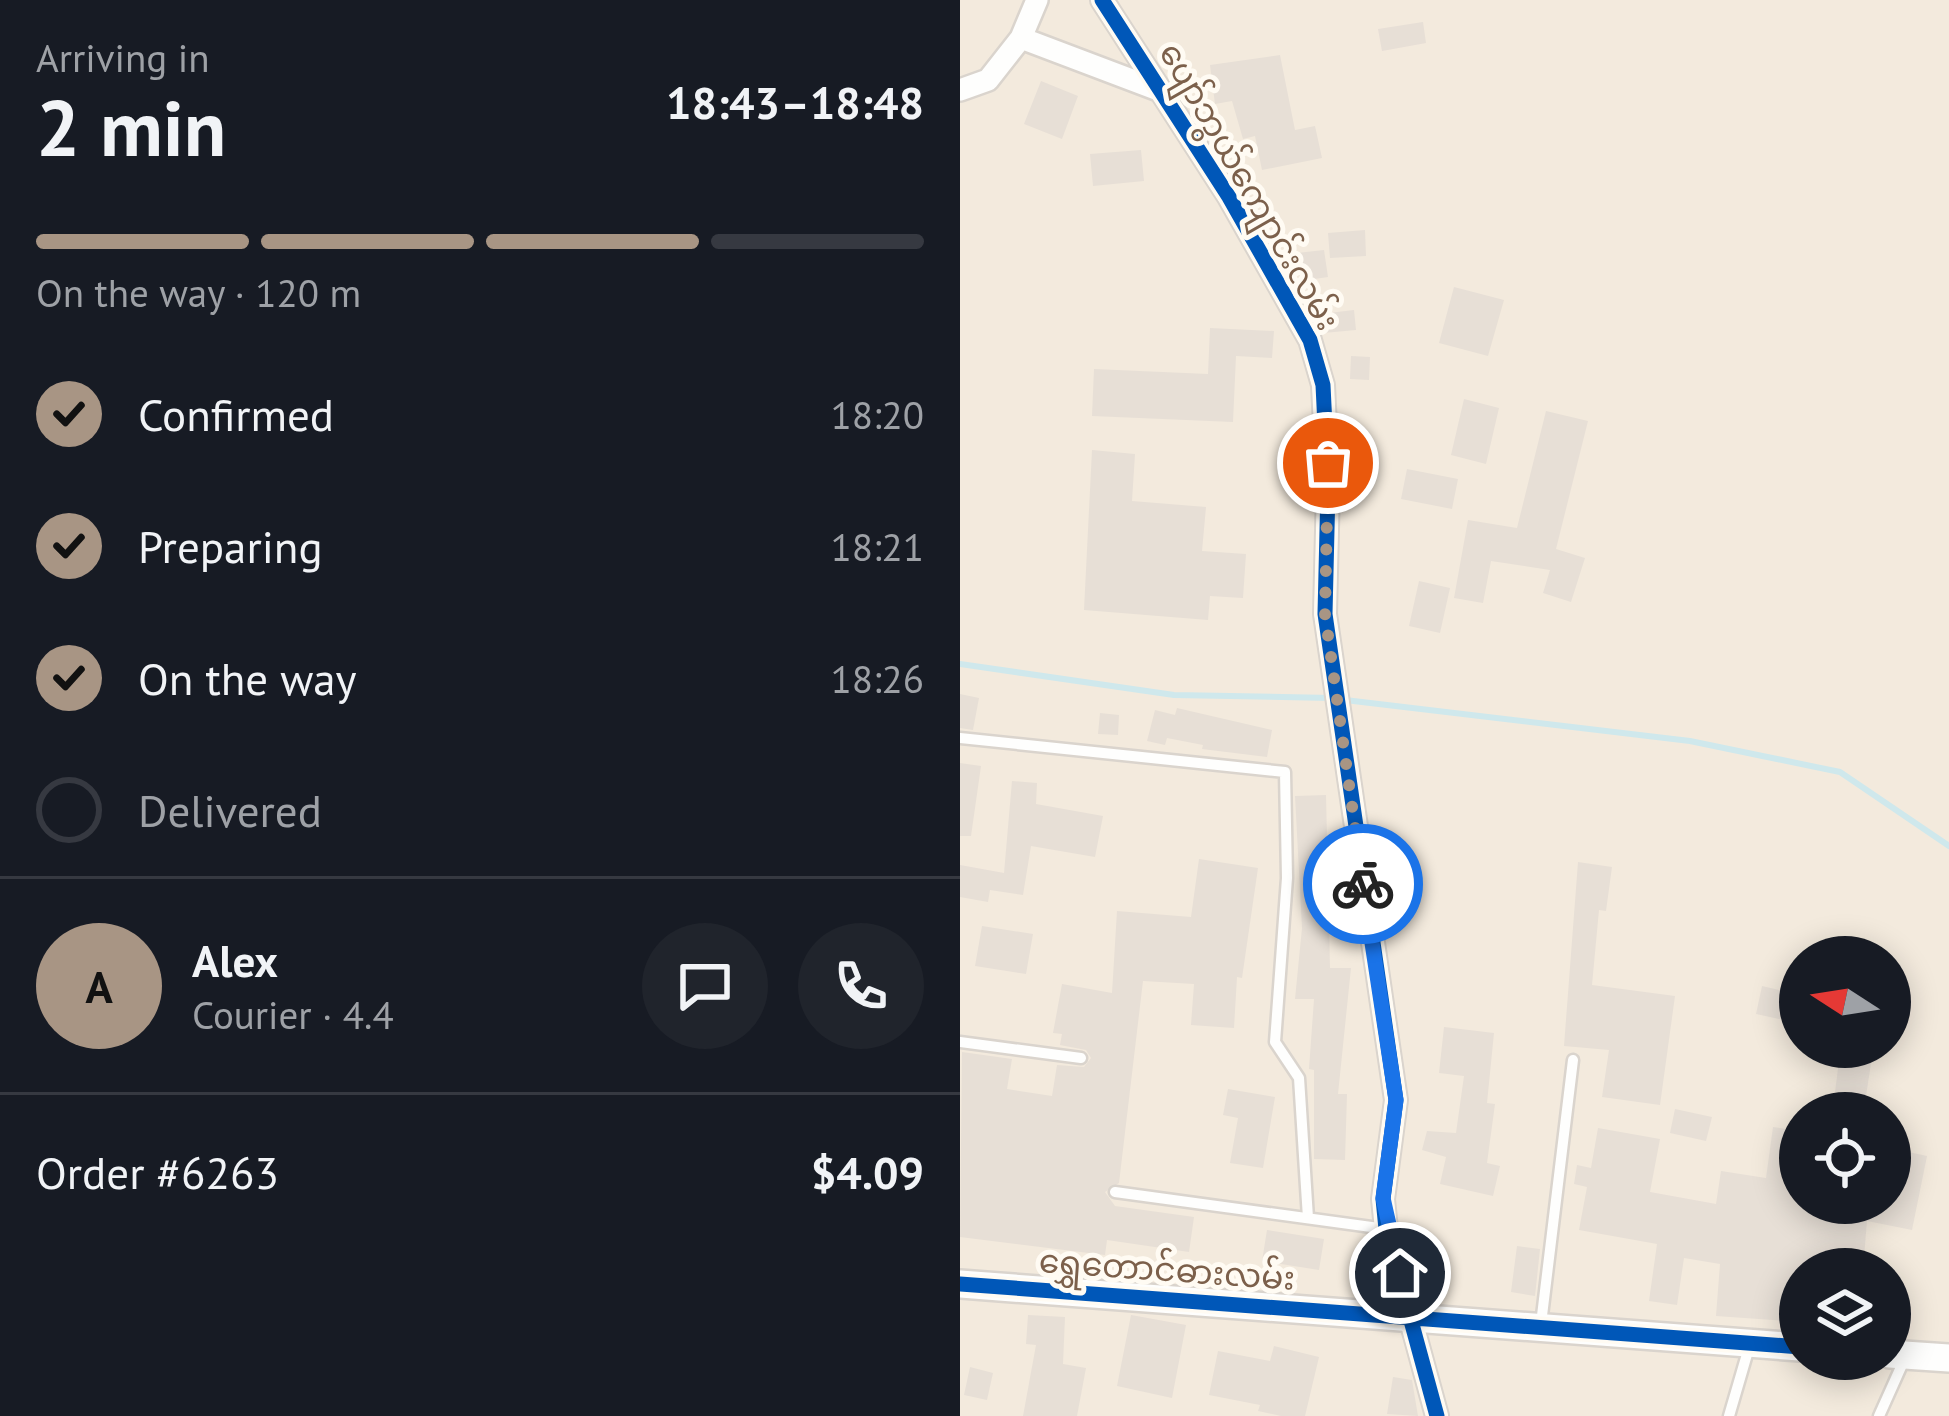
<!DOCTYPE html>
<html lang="en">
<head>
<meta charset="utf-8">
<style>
  body { margin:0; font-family:"PT Sans","Noto Sans Myanmar",sans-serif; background:#20242c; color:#f1f3f6; height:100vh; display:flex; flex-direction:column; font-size:45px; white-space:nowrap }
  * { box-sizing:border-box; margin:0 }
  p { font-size:39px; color:#9ea1a6 }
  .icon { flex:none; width:66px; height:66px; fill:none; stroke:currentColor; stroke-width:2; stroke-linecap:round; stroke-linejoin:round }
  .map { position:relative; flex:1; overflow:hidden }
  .details { display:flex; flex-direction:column; background:#171b24; width:960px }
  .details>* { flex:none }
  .needle { width:78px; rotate:282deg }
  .buttons { position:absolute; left:819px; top:936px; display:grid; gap:24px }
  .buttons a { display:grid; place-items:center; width:132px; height:132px; border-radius:50%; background:#171b24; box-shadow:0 6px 30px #0003; font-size:60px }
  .pin { position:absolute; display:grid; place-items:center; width:102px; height:102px; color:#fff; margin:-51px; border:6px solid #fff; border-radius:50%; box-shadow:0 3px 12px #0007 }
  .courier { position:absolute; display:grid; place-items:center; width:120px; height:120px; margin:-60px; border:9px solid #1a73e8; border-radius:50%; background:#fff; color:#222; box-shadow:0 3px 15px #0007 }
  .summary em { font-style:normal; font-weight:600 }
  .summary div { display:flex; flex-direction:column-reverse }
  .summary { display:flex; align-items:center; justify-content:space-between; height:204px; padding:0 36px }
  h1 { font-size:78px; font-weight:600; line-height:90px }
  .bar { display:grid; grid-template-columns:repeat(4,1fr); gap:18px 12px; align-content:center; height:144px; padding:0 36px }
  .bar i { height:15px; border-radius:9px; background:#363941 }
  .bar .on { background:#a89584 }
  .bar p { grid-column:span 4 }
  .line { display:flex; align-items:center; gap:30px; padding:0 36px; border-top:3px solid #363941 }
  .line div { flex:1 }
  .round { display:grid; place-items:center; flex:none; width:126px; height:126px; border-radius:63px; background:#20242c }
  ol { padding:0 36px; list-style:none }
  li { display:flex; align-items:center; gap:36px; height:132px }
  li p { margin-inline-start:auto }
  li .icon { padding:12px; border-radius:50%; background:#a89584; color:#111; stroke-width:4 }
  li:last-child { color:#9ea1a6 }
  li i { width:66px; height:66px; border:6px solid #363941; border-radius:50% }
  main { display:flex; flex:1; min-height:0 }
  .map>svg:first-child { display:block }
  .residential { fill:#f3eadd; fill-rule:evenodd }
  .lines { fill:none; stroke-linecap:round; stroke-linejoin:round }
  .stream { stroke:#cfe8ec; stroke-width:6 }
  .building { fill:#e7dfd6 }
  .service-casing { stroke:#dad4cd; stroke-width:15 }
  .minor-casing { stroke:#dad4cd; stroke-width:26 }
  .tertiary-casing { stroke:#dad4cd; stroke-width:32 }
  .service { stroke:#fefefd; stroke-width:10 }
  .minor { stroke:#fefefd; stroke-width:21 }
  .tertiary { stroke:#fefefd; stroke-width:27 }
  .cycleway-casing { stroke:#fffbf3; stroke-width:22 }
  .cycleway { stroke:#0057b8; stroke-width:15 }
  .done { stroke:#a89584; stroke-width:12; stroke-dasharray:0 21.6 }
  .route { stroke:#1a73e8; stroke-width:15 }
  .labels { text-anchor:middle; stroke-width:10; stroke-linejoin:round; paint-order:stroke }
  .street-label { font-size:33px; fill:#7c604b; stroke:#fffbf3 }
</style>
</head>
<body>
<main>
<section class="details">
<div class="summary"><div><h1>2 min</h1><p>Arriving in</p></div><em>18:43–18:48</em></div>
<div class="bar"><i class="on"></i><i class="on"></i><i class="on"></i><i></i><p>On the way · 120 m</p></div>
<ol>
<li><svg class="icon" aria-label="check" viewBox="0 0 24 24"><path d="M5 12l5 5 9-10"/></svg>Confirmed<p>18:20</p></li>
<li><svg class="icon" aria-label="check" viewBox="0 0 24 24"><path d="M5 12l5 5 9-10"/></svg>Preparing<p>18:21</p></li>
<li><svg class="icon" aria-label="check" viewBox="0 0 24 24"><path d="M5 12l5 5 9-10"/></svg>On the way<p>18:26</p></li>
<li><i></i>Delivered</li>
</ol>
<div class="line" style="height:216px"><b class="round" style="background:#a89584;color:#111">A</b><div><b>Alex</b><p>Courier · 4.4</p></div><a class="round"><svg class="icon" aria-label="chat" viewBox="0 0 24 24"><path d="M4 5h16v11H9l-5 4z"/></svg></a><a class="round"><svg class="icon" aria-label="phone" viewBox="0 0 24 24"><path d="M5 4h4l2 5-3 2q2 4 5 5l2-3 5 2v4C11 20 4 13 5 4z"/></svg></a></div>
<div class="line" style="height:156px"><div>Order #6263</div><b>$4.09</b></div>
</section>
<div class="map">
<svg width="989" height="1416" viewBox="0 0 989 1416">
  <rect width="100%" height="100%" fill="#faf7ef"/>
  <path class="residential" d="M 0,0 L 989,0 L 989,1416 L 0,1416 ZM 840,957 L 930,957 L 930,1047 L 840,1047 ZM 840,1113 L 930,1113 L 930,1203 L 840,1203 ZM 840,1269 L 930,1269 L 930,1359 L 840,1359 Z"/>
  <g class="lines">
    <path class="stream" d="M 0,664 L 214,695 L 372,698
      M 385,700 L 730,741 L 880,772 L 989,846"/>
  </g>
  <path class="building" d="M 463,22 L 466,43 L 422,51 L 418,29 Z
    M 320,55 L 335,130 L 355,126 L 362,158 L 302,170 L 295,136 L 283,139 L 272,101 L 255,104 L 250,65 Z
    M 81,81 L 118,96 L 102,139 L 64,124 Z
    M 181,150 L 184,181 L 133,186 L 130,154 Z
    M 405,230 L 406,256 L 370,258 L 368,233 Z
    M 364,250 L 368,277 L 341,281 L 337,253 Z
    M 494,287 L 544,300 L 528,356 L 479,343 Z
    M 394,310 L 396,330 L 363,333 L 361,314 Z
    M 250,328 L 314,331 L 312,358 L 276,356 L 273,422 L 132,416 L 134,369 L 248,374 Z
    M 391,356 L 410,357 L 409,380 L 390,379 Z
    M 504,399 L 539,408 L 526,464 L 491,455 Z
    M 586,411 L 628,421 L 596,549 L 625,558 L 611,602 L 583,593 L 590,570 L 531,561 L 523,603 L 494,598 L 508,520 L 557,528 Z
    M 132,450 L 175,454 L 172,501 L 246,507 L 242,551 L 286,554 L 283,598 L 250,596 L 248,620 L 124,610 Z
    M 447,469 L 498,479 L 492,509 L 441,499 Z
    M 459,581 L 490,588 L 480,633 L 449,626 Z
    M 0,694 L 19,698 L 13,730 L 0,728 Z
    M 217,708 L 312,730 L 307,757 L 242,749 L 243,745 L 207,738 L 205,745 L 187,741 L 195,710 L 215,715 Z
    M 140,713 L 159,715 L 158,735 L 138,734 Z
    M 0,763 L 21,766 L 11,836 L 0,836 Z
    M 52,781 L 77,783 L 76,804 L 143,816 L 135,857 L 71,846 L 63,895 L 30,890 L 28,902 L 0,897 L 0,865 L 44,873 Z
    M 366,795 L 370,968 L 391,968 L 378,1094 L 387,1094 L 385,1160 L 354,1159 L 354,1070 L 349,1069 L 354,999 L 335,999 L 342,928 L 335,796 Z
    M 239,859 L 298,868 L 282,978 L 277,977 L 274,1028 L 231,1025 L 234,984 L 183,981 L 159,1183 L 145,1192 L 155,1206 L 234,1217 L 229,1252 L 147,1240 L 145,1255 L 0,1237 L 2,1052 L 52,1059 L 47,1089 L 92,1096 L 97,1065 L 124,1067 L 131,1058 L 126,1050 L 100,1045 L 102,1034 L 93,1033 L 102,984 L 152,993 L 157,911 L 231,917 Z
    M 618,862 L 652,867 L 646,911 L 639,910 L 632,985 L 715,996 L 700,1105 L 642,1097 L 649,1050 L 604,1046 Z
    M 22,926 L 73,934 L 66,974 L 15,966 Z
    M 802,986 L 840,995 L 838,1023 L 796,1014 Z
    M 484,1027 L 534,1033 L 527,1103 L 535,1104 L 527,1163 L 540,1166 L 533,1196 L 480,1184 L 486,1157 L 462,1150 L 467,1131 L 496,1133 L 504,1076 L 479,1073 Z
    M 880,1053 L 912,1057 L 906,1096 L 901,1096 L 898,1113 L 879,1113 L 883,1093 L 875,1092 Z
    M 268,1089 L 315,1097 L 303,1168 L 270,1163 L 278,1118 L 263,1115 Z
    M 715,1109 L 752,1117 L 746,1141 L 710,1133 Z
    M 813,1127 L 840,1131 L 840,1203 L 930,1203 L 930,1148 L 967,1156 L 952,1230 L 907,1221 L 903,1269 L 840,1269 L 840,1322 L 756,1316 L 760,1264 L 724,1258 L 717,1305 L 689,1301 L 697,1244 L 619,1230 L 627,1187 L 614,1184 L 617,1165 L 631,1168 L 638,1128 L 700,1139 L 690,1192 L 756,1204 L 761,1171 L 806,1178 Z
    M 307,1230 L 364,1239 L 359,1270 L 302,1261 Z
    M 557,1246 L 580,1249 L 575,1296 L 551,1292 Z
    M 68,1315 L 105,1317 L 103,1364 L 126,1368 L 117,1416 L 63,1416 L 76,1345 L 66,1344 Z
    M 171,1315 L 226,1325 L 212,1398 L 157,1386 Z
    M 314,1346 L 359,1357 L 345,1416 L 321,1416 L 298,1411 L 300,1405 L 249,1395 L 258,1351 L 310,1361 Z
    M 10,1367 L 33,1373 L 27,1400 L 4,1395 Z
    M 433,1377 L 452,1380 L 458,1416 L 427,1414 Z"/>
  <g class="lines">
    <defs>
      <path id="service" d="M 0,738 L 325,772 L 327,878 L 315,1042 L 339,1078 L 348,1218
        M 0,1042 L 121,1058
        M 155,1192 L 426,1229
        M 581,1324 L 613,1060
        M 769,1416 L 790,1344
        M 919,1416 L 945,1358"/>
      <path id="minor" d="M 142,0 L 269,197 L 350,340 L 363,385 L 368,488 L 365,614 L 436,1100 L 423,1199 L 426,1229 L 477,1416
        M 61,38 L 77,0
        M 0,90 L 28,80 L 61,38 L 201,91"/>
      <path id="tertiary" d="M 0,1284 L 840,1347
        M 930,1354 L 989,1358"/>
    </defs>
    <use href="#service" class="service-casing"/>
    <use href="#minor" class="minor-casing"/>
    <use href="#tertiary" class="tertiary-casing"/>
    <use href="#service" class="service"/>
    <use href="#minor" class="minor"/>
    <use href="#tertiary" class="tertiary"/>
    <defs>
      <path id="cycleway" d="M 142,0 L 269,197 L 350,340 L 363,385 L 368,488 L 365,614 L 436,1100 L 423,1199 L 426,1229 L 477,1416
        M 0,1284 L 840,1347"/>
    </defs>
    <use href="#cycleway" class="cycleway-casing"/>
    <use href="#cycleway" class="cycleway"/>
  </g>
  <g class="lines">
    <path class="done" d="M 368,463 L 365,614 L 403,884"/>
    <path class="route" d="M 403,884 L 436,1100 L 423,1198 L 440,1273"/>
  </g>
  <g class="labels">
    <g class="street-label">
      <text transform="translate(290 186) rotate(60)" y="12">ပျော်ဘွယ်ကျောင်းလမ်း</text>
      <text transform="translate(207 1269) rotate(4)" y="12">ရွှေတောင်ဓားလမ်း</text>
    </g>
  </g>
</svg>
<div class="buttons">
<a><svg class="needle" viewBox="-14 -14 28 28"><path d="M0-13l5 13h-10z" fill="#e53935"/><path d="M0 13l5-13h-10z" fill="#9ea1a6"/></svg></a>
<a><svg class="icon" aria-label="locate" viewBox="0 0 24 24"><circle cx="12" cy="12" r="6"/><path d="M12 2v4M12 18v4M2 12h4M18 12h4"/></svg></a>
<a><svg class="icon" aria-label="layers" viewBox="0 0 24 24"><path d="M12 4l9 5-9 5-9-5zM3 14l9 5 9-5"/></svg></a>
</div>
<div class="pin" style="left:368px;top:463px;background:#ea580c"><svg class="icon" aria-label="bag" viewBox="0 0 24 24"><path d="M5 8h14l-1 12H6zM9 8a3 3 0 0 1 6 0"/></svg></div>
<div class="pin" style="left:440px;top:1273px;background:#1f2937"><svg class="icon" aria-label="home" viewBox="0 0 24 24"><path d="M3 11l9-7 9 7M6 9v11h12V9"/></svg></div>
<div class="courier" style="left:403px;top:884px"><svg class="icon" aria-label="bike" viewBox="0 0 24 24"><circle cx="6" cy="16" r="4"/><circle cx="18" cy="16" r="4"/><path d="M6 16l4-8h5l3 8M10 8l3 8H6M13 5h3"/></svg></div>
</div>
</main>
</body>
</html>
